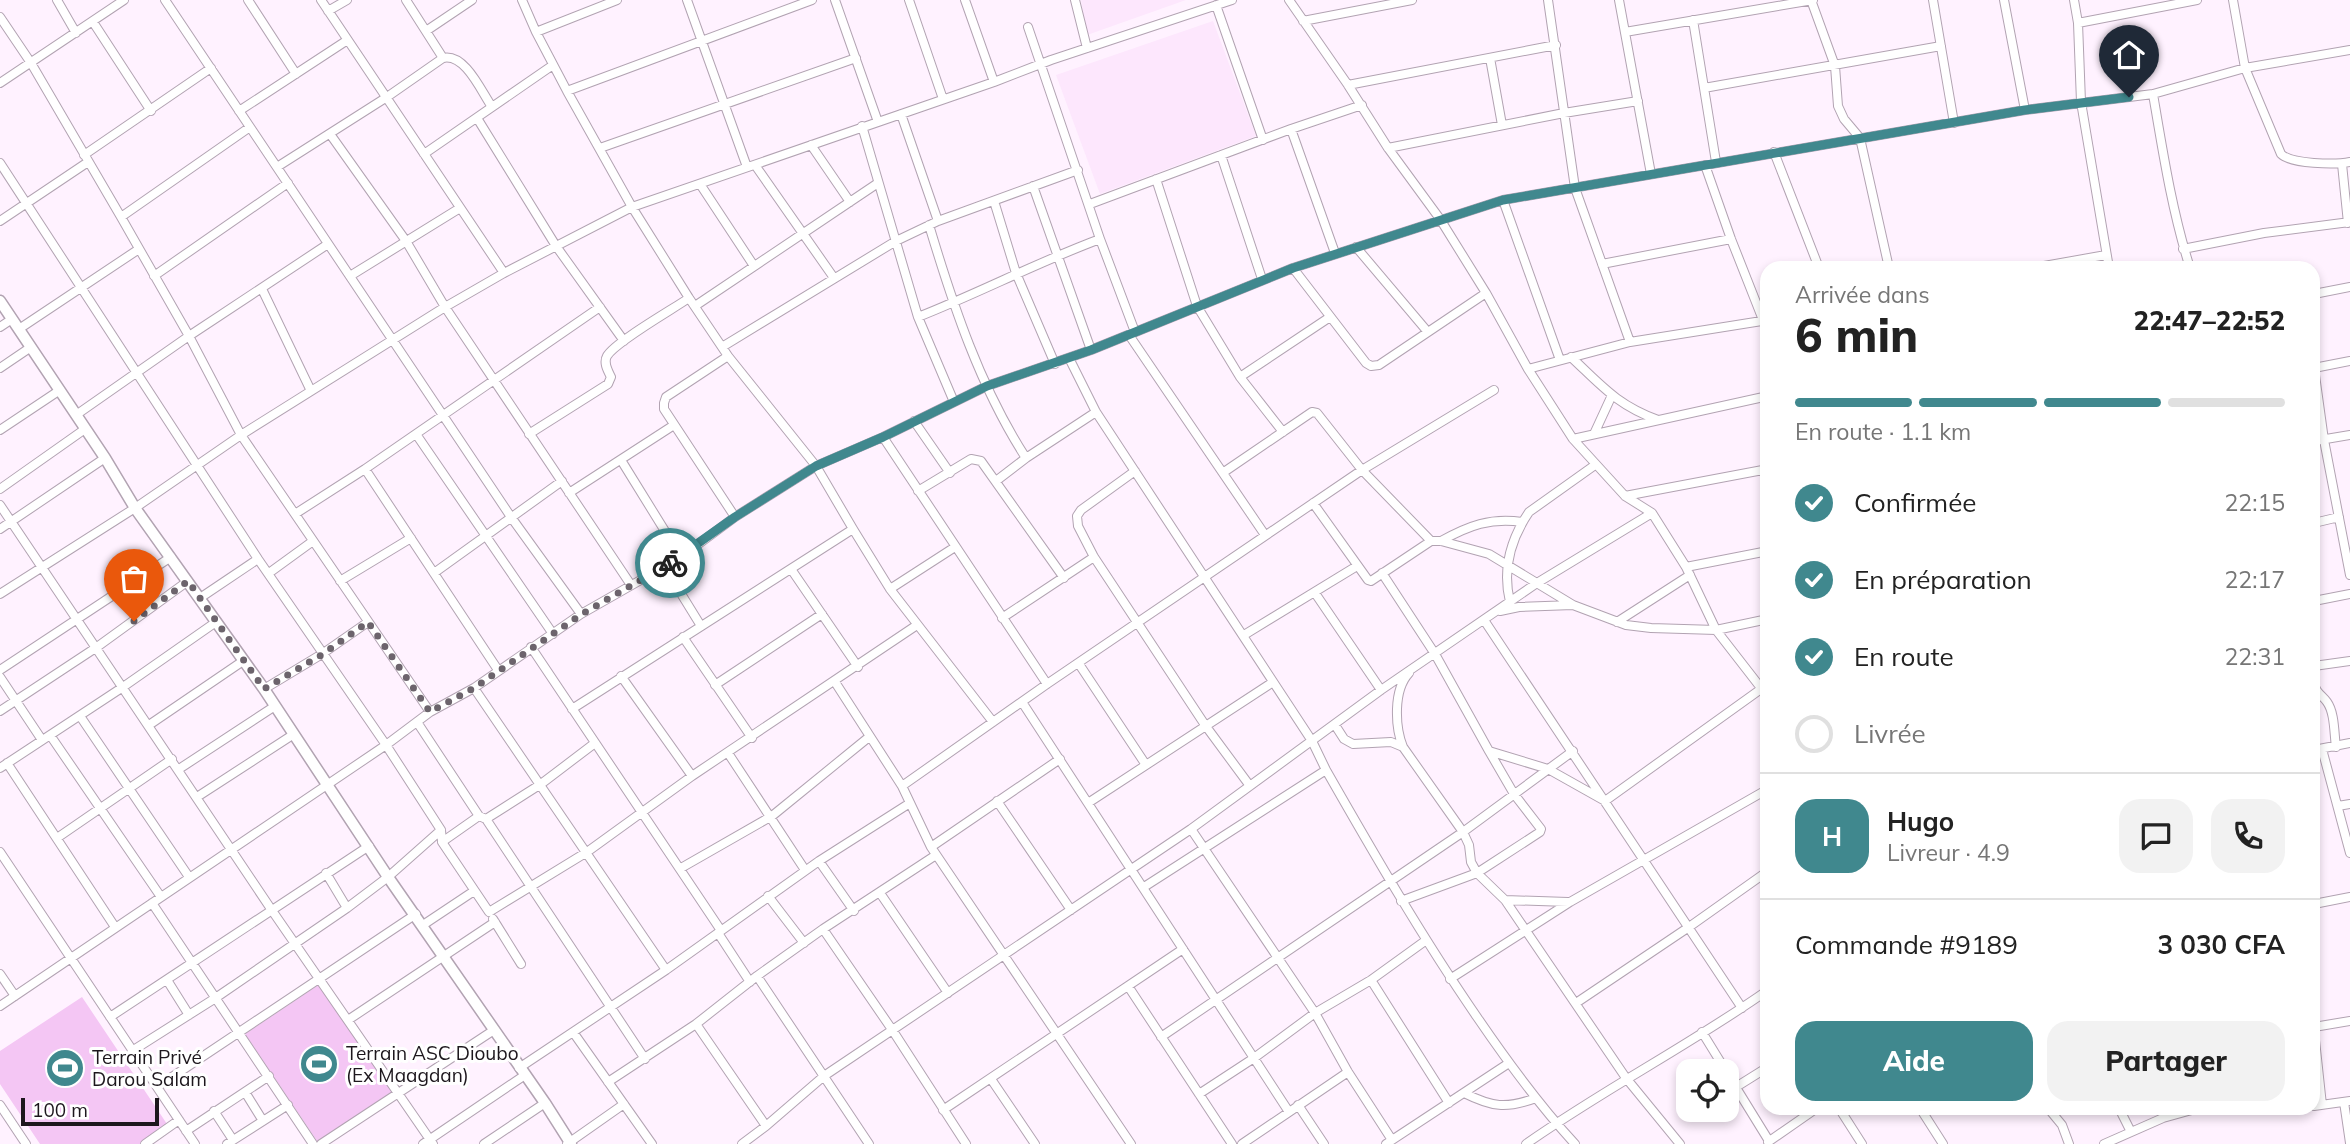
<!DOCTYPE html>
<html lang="fr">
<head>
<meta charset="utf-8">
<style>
  body { margin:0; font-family:Mulish,sans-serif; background:#f2f2f2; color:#222; height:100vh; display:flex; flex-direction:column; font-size:26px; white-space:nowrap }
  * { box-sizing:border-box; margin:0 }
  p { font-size:23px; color:#767676 }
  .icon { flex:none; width:38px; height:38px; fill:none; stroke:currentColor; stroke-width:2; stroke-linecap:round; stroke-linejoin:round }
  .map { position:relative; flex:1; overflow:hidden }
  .panel { position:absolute; left:1760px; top:261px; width:560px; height:854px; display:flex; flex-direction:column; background:#fff; border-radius:21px; box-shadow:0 4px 10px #0003 }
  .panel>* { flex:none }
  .fabs { position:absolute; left:1676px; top:1059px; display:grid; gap:14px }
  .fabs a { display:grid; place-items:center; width:63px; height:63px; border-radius:14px; background:#fff; box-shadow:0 4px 10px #0003; font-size:35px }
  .scale { position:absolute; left:21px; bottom:18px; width:138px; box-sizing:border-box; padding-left:7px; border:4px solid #1d171d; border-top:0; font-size:19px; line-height:24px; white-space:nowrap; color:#1d171d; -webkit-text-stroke:5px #fff; paint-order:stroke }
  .pin { position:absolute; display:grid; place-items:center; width:60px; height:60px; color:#fff; margin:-72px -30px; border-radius:50% 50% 50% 0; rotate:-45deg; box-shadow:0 0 7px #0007 }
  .pin .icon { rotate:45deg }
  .courier { position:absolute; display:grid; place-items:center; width:70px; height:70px; margin:-35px; border:5px solid #40888e; border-radius:50%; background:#fff; color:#222; box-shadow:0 2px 9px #0007 }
  .headline em { font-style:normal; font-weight:800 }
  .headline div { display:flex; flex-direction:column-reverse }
  .headline { display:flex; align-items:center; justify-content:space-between; height:119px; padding:0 35px }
  h1 { font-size:46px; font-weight:800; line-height:52px }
  .bar { display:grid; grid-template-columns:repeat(4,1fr); gap:10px 7px; align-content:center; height:84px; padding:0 35px }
  .bar i { height:9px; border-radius:5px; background:#e0e0e0 }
  .bar .selected { background:#40888e }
  .bar p { grid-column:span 4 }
  .line { display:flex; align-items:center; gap:18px; padding:0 35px; border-top:2px solid #e0e0e0 }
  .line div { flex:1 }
  .round { display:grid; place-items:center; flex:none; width:74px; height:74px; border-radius:21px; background:#f2f2f2 }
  ol { padding:0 35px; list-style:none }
  li { display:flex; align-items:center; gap:21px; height:77px }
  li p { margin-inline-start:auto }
  li .icon { padding:7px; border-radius:50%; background:#40888e; color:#fff; stroke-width:4 }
  li:last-child { color:#767676 }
  li i { width:38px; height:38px; border:4px solid #e0e0e0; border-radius:50% }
  .button { display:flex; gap:14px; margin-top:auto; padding:14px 35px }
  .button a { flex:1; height:80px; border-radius:21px; background:#40888e; color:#fff; font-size:28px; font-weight:800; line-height:80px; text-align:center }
  .button a+a { background:#f2f2f2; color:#222 }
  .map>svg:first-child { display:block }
  .built { fill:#fde7fd }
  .green { fill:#f4c6f4 }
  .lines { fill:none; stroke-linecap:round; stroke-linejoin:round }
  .minor-casing { stroke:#b2a3b2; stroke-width:10 }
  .secondary-casing { stroke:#b2a3b2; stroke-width:13 }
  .minor { stroke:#fff; stroke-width:8 }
  .secondary { stroke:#fff; stroke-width:10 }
  .done { stroke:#6c646c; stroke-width:7; stroke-dasharray:0 12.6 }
  .route { stroke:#40888e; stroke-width:9 }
  .labels { text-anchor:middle; stroke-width:6; stroke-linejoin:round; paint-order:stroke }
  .poi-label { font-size:19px; fill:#1d171d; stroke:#fff; text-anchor:start }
</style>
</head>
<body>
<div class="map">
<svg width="2350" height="1144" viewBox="0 0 2350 1144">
  <rect width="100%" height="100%" fill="#fff2ff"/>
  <path class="built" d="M 1081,0 L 1186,0 L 1087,35 Z
    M 1213,21 L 1256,136 L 1100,194 L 1056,75 Z"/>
  <path class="green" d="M 320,984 L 394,1093 L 319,1144 L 245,1034 Z
    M 82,997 L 169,1127 L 143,1144 L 40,1144 L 0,1084 L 0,1051 Z"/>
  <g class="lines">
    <defs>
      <path id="minor" d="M 57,0 L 76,33
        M 165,0 L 511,517 L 581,614
        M 248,0 L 296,74
        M 321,0 L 504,273
        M 406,0 L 443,58
        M 522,0 L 536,32 L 567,91 L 632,207 L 689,298 L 728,356 L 816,466 L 853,529 L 890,589 L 993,722
        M 687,0 L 747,167
        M 835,0 L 878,122
        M 909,0 L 943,99
        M 965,0 L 994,82
        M 1075,0 L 1087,48
        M 1289,0 L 1348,85 L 1388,148 L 1440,219 L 1486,293 L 1528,369 L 1573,439 L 1625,496 L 1652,513 L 1686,567 L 1716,630 L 1768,697
        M 1548,0 L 1575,188 L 1630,342
        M 1619,0 L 1651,174
        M 1811,0 L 1835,66 L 1838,106 L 1844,119 L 1860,138 L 1889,268
        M 1933,0 L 1954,123
        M 2004,0 L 2025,110
        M 2074,0 L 2078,23 L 2081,102 L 2109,268
        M 2233,0 L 2245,68 L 2281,154 C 2291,164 2335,165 2350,162
        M 1216,5 L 1263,140
        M 328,11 L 347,0
        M 0,17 L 31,63 L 121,217 L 189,336 L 241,435 L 430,712
        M 1693,20 L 1716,162
        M 1303,21 L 1412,0
        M 93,22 L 151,111
        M 2078,23 L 2197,0
        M 1028,27 L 1100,239 L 1135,332
        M 426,31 L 472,0
        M 536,32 L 617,0
        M 1625,32 L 1813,0
        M 1490,58 L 1502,125
        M 0,83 L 124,0
        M 1348,85 L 1556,45
        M 1704,88 L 1941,46
        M 567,91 L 812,0
        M 2153,94 C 2163,153 2172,211 2190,268
        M 239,111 L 346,41
        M 901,114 L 938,221
        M 477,118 L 556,246 L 624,341
        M 862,126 L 918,317 L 954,402
        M 1291,129 L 1335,253
        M 330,134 L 406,241 L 445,307 L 631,585
        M 811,145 L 850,202
        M 600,148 L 856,58
        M 1388,148 L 1564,113 L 1638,101
        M 1774,152 L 1819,268
        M 424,154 L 553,65
        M 84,155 L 211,68
        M 1221,155 L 1262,279
        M 0,163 L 258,559 L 386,745 L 441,830 L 442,842 L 489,912 L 587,852 L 692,776 L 917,625
        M 2342,164 L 2348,223
        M 755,165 L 834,278
        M 1705,165 L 1731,239 L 1763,320
        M 277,167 L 387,97 L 443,58 C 465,53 481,91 492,107
        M 1156,179 L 1197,306 L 1240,377 L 1283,432
        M 700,184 L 754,266
        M 1033,186 L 1091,350
        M 1503,200 L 1560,360
        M 994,201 L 1016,273 L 1055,364
        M 1090,204 L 1291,129 L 1362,105
        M 121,217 L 250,127
        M 0,221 L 88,162
        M 929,225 C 953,305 980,387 1026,458 L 996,481
        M 1356,247 L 1427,331
        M 2183,249 L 2264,233 L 2350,222
        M 1602,264 L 1731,239
        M 1293,268 L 1366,363 L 1371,366 L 1379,365 L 1486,293
        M 2032,268 L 2106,255
        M 154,276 L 288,183
        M 350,276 L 460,208
        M 262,289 L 311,391
        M 2314,294 L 2350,287
        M 695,306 L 878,183
        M 918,317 C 979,293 1038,262 1100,239
        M 0,327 L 12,319
        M 19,329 L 139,249
        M 1129,335 L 1265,535
        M 722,347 L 896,241 L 938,221 L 1078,170
        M 728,356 L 666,397 L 664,403 L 664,409 L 735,517
        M 1571,357 C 1602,386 1617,405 1658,420
        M 1069,358 L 1096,412 L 1312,741 L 1326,770 C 1374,854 1422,937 1477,1017 C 1507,1061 1539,1105 1575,1144
        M 0,368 L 31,347
        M 2314,368 L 2324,440
        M 2314,368 L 2350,361
        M 1528,369 L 1630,342 L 1768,320
        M 1240,377 L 1330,317
        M 76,415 L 189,336 L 328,244
        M 914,421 L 950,473
        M 0,430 L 60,390
        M 416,434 L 553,634
        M 529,434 L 608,384 L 611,377 C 608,371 603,363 607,356 C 615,342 673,309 689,298
        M 1594,434 L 1612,395
        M 883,437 L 1047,684
        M 1573,439 L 1768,396
        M 2324,440 L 2350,575
        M 2314,441 L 2350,435
        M 1026,458 L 1096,412
        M 621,460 L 681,557
        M 365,469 L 498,670
        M 1765,469 L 1768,486
        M 1135,471 L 1081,510 L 1077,516 L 1078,526 L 1094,557 L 1205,725 L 1250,786
        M 1224,472 L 1312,412 L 1317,413 L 1362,470 L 1431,541
        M 0,489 L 85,429
        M 918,491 L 971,459 L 981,461 L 1064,578
        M 569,493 L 674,425
        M 1625,496 L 1768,469
        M 1313,503 L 1368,580 L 1371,581 L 1431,541 L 1441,541 L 1489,554 L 1573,605 L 1626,625 L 1651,628 L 1716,630 L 1768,619
        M 0,505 L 271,909 L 433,1144
        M 295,514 L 365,469 L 600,307
        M 2314,523 L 2339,517
        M 0,529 L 105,458
        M 1441,541 C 1468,526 1491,517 1522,522
        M 664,566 L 701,626
        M 1686,567 L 1768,551
        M 791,569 L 858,667
        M 269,573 L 313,541
        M 434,573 L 562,481
        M 1382,573 L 1435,654 L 1489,751 L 1548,769 L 1605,801 L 1761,689
        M 340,581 L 411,538
        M 890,589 L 955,547
        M 1315,593 L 1381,690
        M 0,594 L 135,508 L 241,435 L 445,307 L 504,273 L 632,207 L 994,82 L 1051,60 L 1232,0
        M 200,598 L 258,559
        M 2314,601 L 2350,594
        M 1510,602 C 1502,569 1510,540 1529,512 L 1595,465
        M 1500,611 L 1519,607 L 1573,605
        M 1002,618 L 1094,557
        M 1484,620 L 1742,1008
        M 1617,622 L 1690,575
        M 1244,635 L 1357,566
        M 683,637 L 752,738
        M 531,647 L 720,929
        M 1079,664 L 1146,765
        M 2314,666 L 2350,661
        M 0,670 L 171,557
        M 621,676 L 692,776
        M 0,677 L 42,740
        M 835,682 L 902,786 L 931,847 L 1131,1144
        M 2314,684 C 2316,693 2322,695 2327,702 C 2335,713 2334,734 2336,747
        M 715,685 L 822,614
        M 474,688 L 666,970
        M 264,689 L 322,654 L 368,622
        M 1022,702 L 1289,1112
        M 572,709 L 853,529
        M 0,711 L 97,647 L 188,581
        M 80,716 L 189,877
        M 417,722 L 479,816
        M 149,725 L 243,661
        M 1335,725 L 1344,739 L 1353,744 L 1391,742 L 1403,747 L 1463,832 L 1469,845 L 1471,862 L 1477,873 L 1505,900 L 1626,1078 L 1680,1144
        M 50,735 L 161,897
        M 1403,747 C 1395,727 1393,690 1409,673
        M 2322,749 L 2350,853
        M 2314,750 L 2350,743
        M 728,753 L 805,870
        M 7,763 L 115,927
        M 0,768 L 123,687 L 216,622
        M 179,769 L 275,706
        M 902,786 L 1047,684 L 1362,470 L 1494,390
        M 197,797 L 294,734
        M 997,801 L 1071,910
        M 1088,803 L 1273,682
        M 2338,806 L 2350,804
        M 486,819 L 645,1059
        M 1191,829 L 1315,1013 L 1348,1072 L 1392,1140
        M 57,838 L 172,759
        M 442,842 L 479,816 L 486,819 L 541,784 L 595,743
        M 931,847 L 1060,759
        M 0,852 L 195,1144
        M 819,861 L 854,911
        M 681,868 L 772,816 L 869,737
        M 326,873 L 347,908
        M 1144,887 L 1326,770
        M 880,893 L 948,993
        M 768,896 L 804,943
        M 1505,900 L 1568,902
        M 1401,901 L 1477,873 L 1540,832 L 1541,829 L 1514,794 L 1489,751
        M 152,903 L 313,1144
        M 2314,904 L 2350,897
        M 493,919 L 521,964
        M 423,925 L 474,891
        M 823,929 L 893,1031 L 966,1144
        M 718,933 L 750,982
        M 0,974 L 15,996
        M 757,976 L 869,1144
        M 1450,979 L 1570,902 L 1768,789
        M 167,980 L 189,1015
        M 1371,980 L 1449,1103
        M 1128,986 L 1232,1144
        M 1576,1003 L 1689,927 L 1768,871
        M 0,1006 L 386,745 L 430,712 L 474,688 L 581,614 L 681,557 L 735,517 L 816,466 L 883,437 L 987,386 L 1091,350 L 1293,268 L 1503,200 L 2025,110 L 2153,94 L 2245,68 L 2350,50
        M 110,1017 L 369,846
        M 348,1020 L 495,922
        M 696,1024 L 766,1126
        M 2314,1027 L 2350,1021
        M 2314,1031 L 2322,1105
        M 573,1032 L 652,1144
        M 1702,1032 L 1726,1071
        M 1161,1037 L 1463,832 L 1573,751
        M 132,1051 L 214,999 L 347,908 L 388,877 L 441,830
        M 519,1068 L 666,970 L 819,861 L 910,803
        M 1727,1073 L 1769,1141
        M 991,1079 L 1035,1144
        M 608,1082 L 696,1024 L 757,976 L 823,929 L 936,855
        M 157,1087 L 416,914
        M 1736,1087 L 1768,1067
        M 245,1092 L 263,1121
        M 1464,1093 C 1492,1107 1506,1109 1536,1098
        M 1199,1094 L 1254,1058 L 1315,1013 L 1371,980 L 1425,941
        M 2344,1102 L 2350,1143
        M 0,1105 L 26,1144
        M 1298,1105 L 1324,1144
        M 2314,1106 L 2350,1101
        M 1839,1108 L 1862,1144
        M 1920,1108 L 1943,1144
        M 2048,1108 L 2062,1125 L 2069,1144
        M 2119,1108 L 2131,1132
        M 943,1110 L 1183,949
        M 214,1111 L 233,1140
        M 186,1131 L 269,1076
        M 1768,1142 L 1817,1108
        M 145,1144 L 179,1120
        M 227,1144 L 288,1105
        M 321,1144 L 494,1030
        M 423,1144 L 525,1075
        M 484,1144 L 545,1103
        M 567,1144 L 624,1104
        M 742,1144 L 766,1126 L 824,1076 L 1191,829 L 1381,690 L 1537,583 L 1652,513
        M 1242,1144 L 1348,1072
        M 1386,1144 L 1509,1063
        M 1526,1144 C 1604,1089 1690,1045 1768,990
        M 2104,1144 L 2163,1118 L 2199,1108"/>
      <path id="secondary" d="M 0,301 L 105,458 L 135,508 L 264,689 L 388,877 L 545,1103 L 571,1144"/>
    </defs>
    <use href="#minor" class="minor-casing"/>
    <use href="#secondary" class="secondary-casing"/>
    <use href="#minor" class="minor"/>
    <use href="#secondary" class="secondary"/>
  </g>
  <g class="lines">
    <path class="done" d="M 134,621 L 188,581 L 264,689 L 323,654 L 368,622 L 430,712 L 474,688 L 582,614 L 670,563"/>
    <path class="route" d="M 670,563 L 735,517 L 816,466 L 883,437 L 987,386 L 1091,350 L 1293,268 L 1503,200 L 2025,110 L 2129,97"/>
  </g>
  <defs>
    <symbol id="stadium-disc" viewBox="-11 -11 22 22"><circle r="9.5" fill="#40888e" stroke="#fff"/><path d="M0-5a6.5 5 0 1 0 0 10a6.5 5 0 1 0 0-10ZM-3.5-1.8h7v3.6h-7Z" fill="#fff"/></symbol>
  </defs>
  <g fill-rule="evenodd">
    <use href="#stadium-disc" x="297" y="1042" width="44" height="44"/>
    <use href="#stadium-disc" x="43" y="1046" width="44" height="44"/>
  </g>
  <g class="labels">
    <g class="poi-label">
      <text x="346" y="1060">Terrain ASC Dioubo<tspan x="346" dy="22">(Ex Maagdan)</tspan></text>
      <text x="92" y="1064">Terrain Privé<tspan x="92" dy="22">Darou Salam</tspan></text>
    </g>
  </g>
</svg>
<div class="fabs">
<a><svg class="icon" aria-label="locate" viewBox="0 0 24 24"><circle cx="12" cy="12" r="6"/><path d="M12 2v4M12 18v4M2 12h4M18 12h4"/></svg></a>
</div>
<div class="scale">100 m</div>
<div class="pin" style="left:134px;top:621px;background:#ea580c"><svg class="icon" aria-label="bag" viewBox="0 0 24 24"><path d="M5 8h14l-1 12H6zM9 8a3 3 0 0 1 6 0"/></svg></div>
<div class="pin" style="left:2129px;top:97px;background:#1f2937"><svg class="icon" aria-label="home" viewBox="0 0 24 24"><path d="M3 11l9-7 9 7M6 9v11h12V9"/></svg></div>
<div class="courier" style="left:670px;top:563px"><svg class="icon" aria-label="bike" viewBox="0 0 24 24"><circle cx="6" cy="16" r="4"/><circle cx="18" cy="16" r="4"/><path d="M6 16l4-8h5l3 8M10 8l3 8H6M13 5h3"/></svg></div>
<section class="panel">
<div class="headline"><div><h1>6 min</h1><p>Arrivée dans</p></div><em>22:47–22:52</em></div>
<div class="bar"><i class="selected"></i><i class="selected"></i><i class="selected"></i><i></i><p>En route · 1.1 km</p></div>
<ol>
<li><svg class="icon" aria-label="check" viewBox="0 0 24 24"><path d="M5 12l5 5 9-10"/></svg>Confirmée<p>22:15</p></li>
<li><svg class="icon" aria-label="check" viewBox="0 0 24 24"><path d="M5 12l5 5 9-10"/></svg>En préparation<p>22:17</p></li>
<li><svg class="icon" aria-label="check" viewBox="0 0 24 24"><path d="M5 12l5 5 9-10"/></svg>En route<p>22:31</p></li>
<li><i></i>Livrée</li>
</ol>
<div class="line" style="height:126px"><b class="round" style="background:#40888e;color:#fff">H</b><div><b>Hugo</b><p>Livreur · 4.9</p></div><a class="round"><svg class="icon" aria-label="chat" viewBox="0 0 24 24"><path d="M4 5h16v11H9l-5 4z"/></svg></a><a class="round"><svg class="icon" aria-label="phone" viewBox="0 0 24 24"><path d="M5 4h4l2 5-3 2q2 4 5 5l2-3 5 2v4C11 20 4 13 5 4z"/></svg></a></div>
<div class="line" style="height:91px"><div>Commande #9189</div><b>3 030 CFA</b></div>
<div class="button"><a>Aide</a><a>Partager</a></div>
</section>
</div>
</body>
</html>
